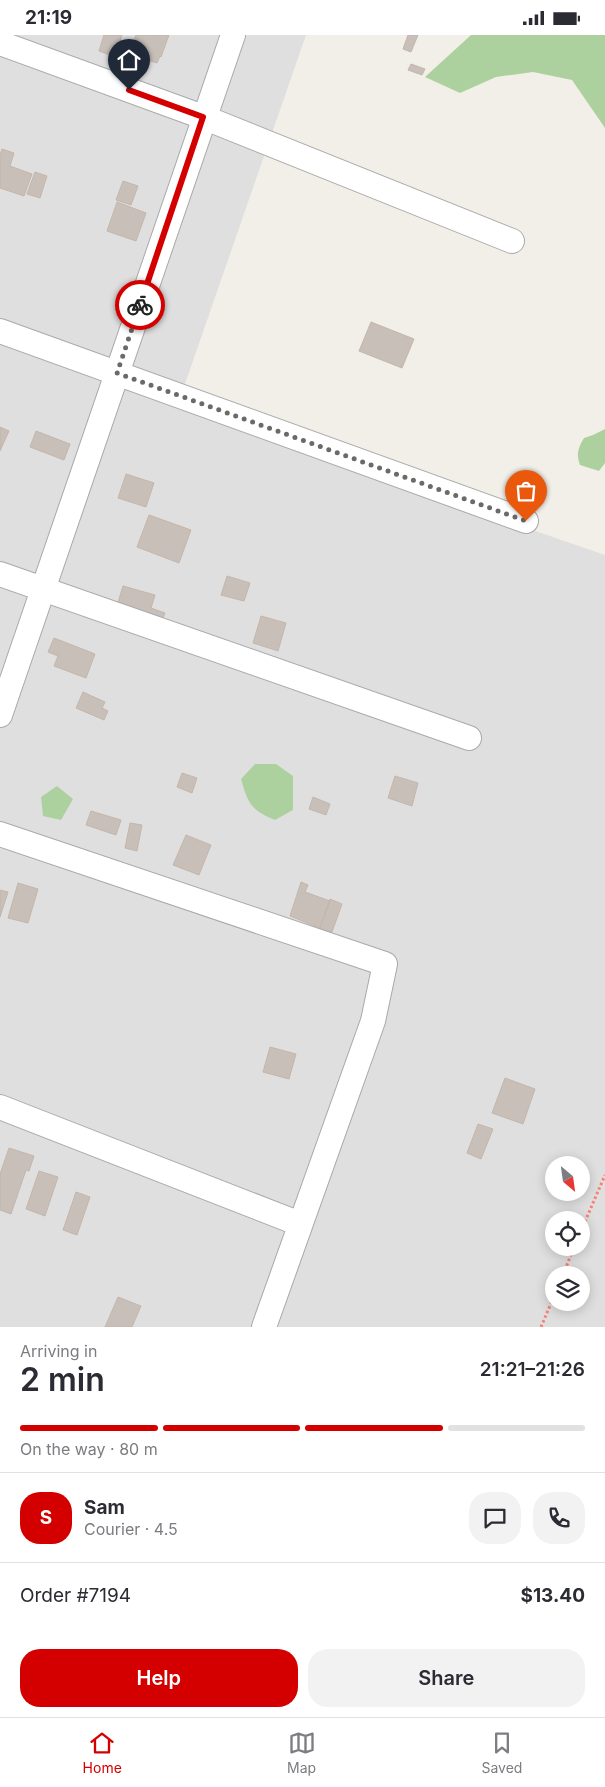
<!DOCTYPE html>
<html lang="en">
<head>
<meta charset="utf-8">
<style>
  body { margin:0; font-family:Inter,sans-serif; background:#f2f2f3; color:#2b2b33; height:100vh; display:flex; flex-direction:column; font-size:19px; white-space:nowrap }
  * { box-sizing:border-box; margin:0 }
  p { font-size:16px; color:#7c7c81 }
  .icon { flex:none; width:28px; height:28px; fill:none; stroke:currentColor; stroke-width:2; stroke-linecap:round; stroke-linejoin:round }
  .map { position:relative; height:1292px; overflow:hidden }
  .details { display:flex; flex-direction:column; background:#fff; flex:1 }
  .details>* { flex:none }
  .needle { width:32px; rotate:151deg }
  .tools { position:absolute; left:545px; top:1121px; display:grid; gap:10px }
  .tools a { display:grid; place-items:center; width:45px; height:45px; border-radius:50%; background:#fff; box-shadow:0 2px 12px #0003; font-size:25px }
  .pin { position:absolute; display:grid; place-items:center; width:42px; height:42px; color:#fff; margin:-51px -21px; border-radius:50% 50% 50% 0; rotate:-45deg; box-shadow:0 0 5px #0007 }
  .pin .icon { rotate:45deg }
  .courier { position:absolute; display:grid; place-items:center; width:50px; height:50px; margin:-25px; border:4px solid #d40000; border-radius:50%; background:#fff; color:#222; box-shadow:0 1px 6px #0007 }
  .overview em { font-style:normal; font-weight:600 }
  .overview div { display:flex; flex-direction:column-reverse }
  .overview { display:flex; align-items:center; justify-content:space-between; height:85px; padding:0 20px }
  h1 { font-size:32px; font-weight:600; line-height:38px }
  .bar { display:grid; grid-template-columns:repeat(4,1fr); gap:8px 5px; align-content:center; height:60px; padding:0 20px }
  .bar i { height:6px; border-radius:4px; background:#e1e1e2 }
  .bar .current { background:#d40000 }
  .bar p { grid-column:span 4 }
  .line { display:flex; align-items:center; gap:12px; padding:0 20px; border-top:1px solid #e1e1e2 }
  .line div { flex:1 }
  .round { display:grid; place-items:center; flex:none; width:52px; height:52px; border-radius:20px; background:#f2f2f3 }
  .cta { display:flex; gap:10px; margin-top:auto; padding:10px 20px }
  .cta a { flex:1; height:58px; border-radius:20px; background:#d40000; color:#fff; font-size:20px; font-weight:600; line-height:58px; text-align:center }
  .cta a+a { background:#f2f2f3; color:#2b2b33 }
  .status { display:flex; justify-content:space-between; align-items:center; height:35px; padding:0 25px; background:#fff; direction:ltr }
  .status svg { height:14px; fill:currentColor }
  .dock { display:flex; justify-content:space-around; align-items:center; height:70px; border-top:1px solid #e1e1e2; background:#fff; font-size:14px; color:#7c7c81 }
  .dock a { display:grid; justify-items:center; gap:2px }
  .dock .current { color:#d40000 }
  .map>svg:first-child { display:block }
  .residential { fill:#e0dfdf; fill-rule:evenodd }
  .forest { fill:#add19e }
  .building { fill:#c7bfb8; stroke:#c4b6ab }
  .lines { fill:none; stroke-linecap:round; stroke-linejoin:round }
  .minor-casing { stroke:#a9a9a9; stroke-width:26 }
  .path { stroke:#fa8072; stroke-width:3; stroke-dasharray:2.5 2.5; stroke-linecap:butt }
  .minor { stroke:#fff; stroke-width:24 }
  .done { stroke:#6b6a68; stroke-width:5; stroke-dasharray:0 9 }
  .route { stroke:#d40000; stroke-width:6 }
</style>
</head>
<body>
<div class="status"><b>21:19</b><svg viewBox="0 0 49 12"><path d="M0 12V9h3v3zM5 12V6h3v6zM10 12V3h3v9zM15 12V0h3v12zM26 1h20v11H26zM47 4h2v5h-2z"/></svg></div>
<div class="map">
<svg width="605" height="1292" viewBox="0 0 605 1292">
  <rect width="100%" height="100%" fill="#f2efe9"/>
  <path class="residential" d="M 0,0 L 306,0 L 177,372 L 605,520 L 605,1292 L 0,1292 ZM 554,1130 L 581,1130 L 581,1158 L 554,1158 ZM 554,1185 L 581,1185 L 581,1212 L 554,1212 ZM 554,1240 L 581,1240 L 581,1268 L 554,1268 Z"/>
  <path class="forest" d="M 471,0 L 605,0 L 605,93 L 572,45 L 533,37 L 496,42 L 460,58 L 425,42 Z
    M 605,394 L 605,428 L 599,436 L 580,430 C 576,419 578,413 584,403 L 593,400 Z
    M 255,729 L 276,729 L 293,741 L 293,775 L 275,785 C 251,775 248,769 241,744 Z
    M 57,751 L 73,764 L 61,785 L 43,781 L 41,762 Z"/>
  <path class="building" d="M 104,0 L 122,0 L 115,22 L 99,16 Z
    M 136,0 L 169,0 L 161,22 L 160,21 L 157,28 L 138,22 L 140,14 L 132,11 Z
    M 408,0 L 418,0 L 411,17 L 403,14 Z
    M 411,29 L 425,34 L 422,40 L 408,35 Z
    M 2,114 L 14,118 L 10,131 L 32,139 L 24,161 L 0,153 L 0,120 Z
    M 35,137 L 47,141 L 40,163 L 27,159 Z
    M 123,146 L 138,151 L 131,170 L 116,165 Z
    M 117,167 L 146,178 L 136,206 L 107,196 Z
    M 371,287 L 414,304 L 402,333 L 359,316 Z
    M 0,392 L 9,396 L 0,416 Z
    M 36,396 L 70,409 L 64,425 L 30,412 Z
    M 126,439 L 154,448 L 146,472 L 118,463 Z
    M 149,480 L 191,495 L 179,528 L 137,512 Z
    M 227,541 L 250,548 L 244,566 L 221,560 Z
    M 123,551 L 155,560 L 151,573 L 165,578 L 161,588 L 116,574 Z
    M 261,581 L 286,588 L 278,616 L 253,608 Z
    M 54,603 L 95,619 L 86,643 L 54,631 L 58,621 L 48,617 Z
    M 83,657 L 105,667 L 102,673 L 108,676 L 104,685 L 76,673 Z
    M 182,738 L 197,743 L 192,758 L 177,752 Z
    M 395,741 L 418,748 L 412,771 L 388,763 Z
    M 313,762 L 330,769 L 326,780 L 309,774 Z
    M 91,776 L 121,785 L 116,800 L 86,790 Z
    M 130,788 L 142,790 L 137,816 L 125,813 Z
    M 186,800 L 211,810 L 199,840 L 173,830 Z
    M 301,847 L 308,850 L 305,857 L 330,866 L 320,893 L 290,881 Z
    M 18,848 L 38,854 L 28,888 L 8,883 Z
    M 0,855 L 8,857 L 0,882 Z
    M 330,864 L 342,869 L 332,897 L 320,893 Z
    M 270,1012 L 296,1019 L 289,1044 L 263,1037 Z
    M 505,1043 L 535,1054 L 523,1089 L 492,1078 Z
    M 478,1089 L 493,1094 L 481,1124 L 467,1118 Z
    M 9,1113 L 34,1121 L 29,1136 L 26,1135 L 11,1179 L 0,1175 L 0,1139 Z
    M 39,1136 L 58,1142 L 45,1181 L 26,1174 Z
    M 76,1157 L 90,1162 L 77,1200 L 63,1195 Z
    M 118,1262 L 141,1271 L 132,1292 L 105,1292 Z"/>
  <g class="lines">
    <defs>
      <path id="minor" d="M 0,8 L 203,82 L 512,206
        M 0,296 L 526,486
        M 0,539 L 469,703
        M 0,680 L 233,0
        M 0,799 L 385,929 L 373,986 L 264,1292
        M 0,1072 L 300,1189"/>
    </defs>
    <use href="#minor" class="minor-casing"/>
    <path class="path" d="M 581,1196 L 605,1140
      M 563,1240 L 574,1212
      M 541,1292 L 554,1261"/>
    <use href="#minor" class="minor"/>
  </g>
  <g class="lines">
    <path class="done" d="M 140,270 L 117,338 L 526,486"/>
    <path class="route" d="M 129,55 L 203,82 L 140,270"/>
  </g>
</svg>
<div class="tools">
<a><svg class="needle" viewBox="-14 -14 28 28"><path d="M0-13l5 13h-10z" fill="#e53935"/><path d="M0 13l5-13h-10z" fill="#7c7c81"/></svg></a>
<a><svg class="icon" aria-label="locate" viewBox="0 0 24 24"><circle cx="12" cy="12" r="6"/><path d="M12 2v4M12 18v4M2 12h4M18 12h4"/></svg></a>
<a><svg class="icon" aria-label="layers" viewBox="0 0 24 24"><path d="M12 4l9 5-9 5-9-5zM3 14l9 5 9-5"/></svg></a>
</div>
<div class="pin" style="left:526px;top:486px;background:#ea580c"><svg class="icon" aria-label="bag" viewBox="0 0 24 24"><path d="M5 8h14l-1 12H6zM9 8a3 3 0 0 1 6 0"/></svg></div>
<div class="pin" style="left:129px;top:55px;background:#1f2937"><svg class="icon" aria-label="home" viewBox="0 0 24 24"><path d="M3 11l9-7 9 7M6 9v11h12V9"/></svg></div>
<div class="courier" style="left:140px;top:270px"><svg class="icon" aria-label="bike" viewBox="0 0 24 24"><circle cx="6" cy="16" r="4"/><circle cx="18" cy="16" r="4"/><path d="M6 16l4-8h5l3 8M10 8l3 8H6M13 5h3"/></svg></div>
</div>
<section class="details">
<div class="overview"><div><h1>2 min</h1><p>Arriving in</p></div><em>21:21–21:26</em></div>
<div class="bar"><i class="current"></i><i class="current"></i><i class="current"></i><i></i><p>On the way · 80 m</p></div>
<div class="line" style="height:90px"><b class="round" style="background:#d40000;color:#fff">S</b><div><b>Sam</b><p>Courier · 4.5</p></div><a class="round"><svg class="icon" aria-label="chat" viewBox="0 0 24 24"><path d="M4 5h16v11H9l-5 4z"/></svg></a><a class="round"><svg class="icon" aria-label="phone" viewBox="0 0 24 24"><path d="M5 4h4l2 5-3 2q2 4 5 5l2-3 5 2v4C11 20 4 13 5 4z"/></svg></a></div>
<div class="line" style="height:65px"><div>Order #7194</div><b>$13.40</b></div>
<div class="cta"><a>Help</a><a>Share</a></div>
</section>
<nav class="dock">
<a class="current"><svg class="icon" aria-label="home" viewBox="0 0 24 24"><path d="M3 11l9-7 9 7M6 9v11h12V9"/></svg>Home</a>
<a><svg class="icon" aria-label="map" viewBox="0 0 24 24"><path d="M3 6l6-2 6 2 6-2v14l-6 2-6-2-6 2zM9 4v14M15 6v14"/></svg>Map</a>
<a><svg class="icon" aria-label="saved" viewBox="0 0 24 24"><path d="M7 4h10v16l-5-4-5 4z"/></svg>Saved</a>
</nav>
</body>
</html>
